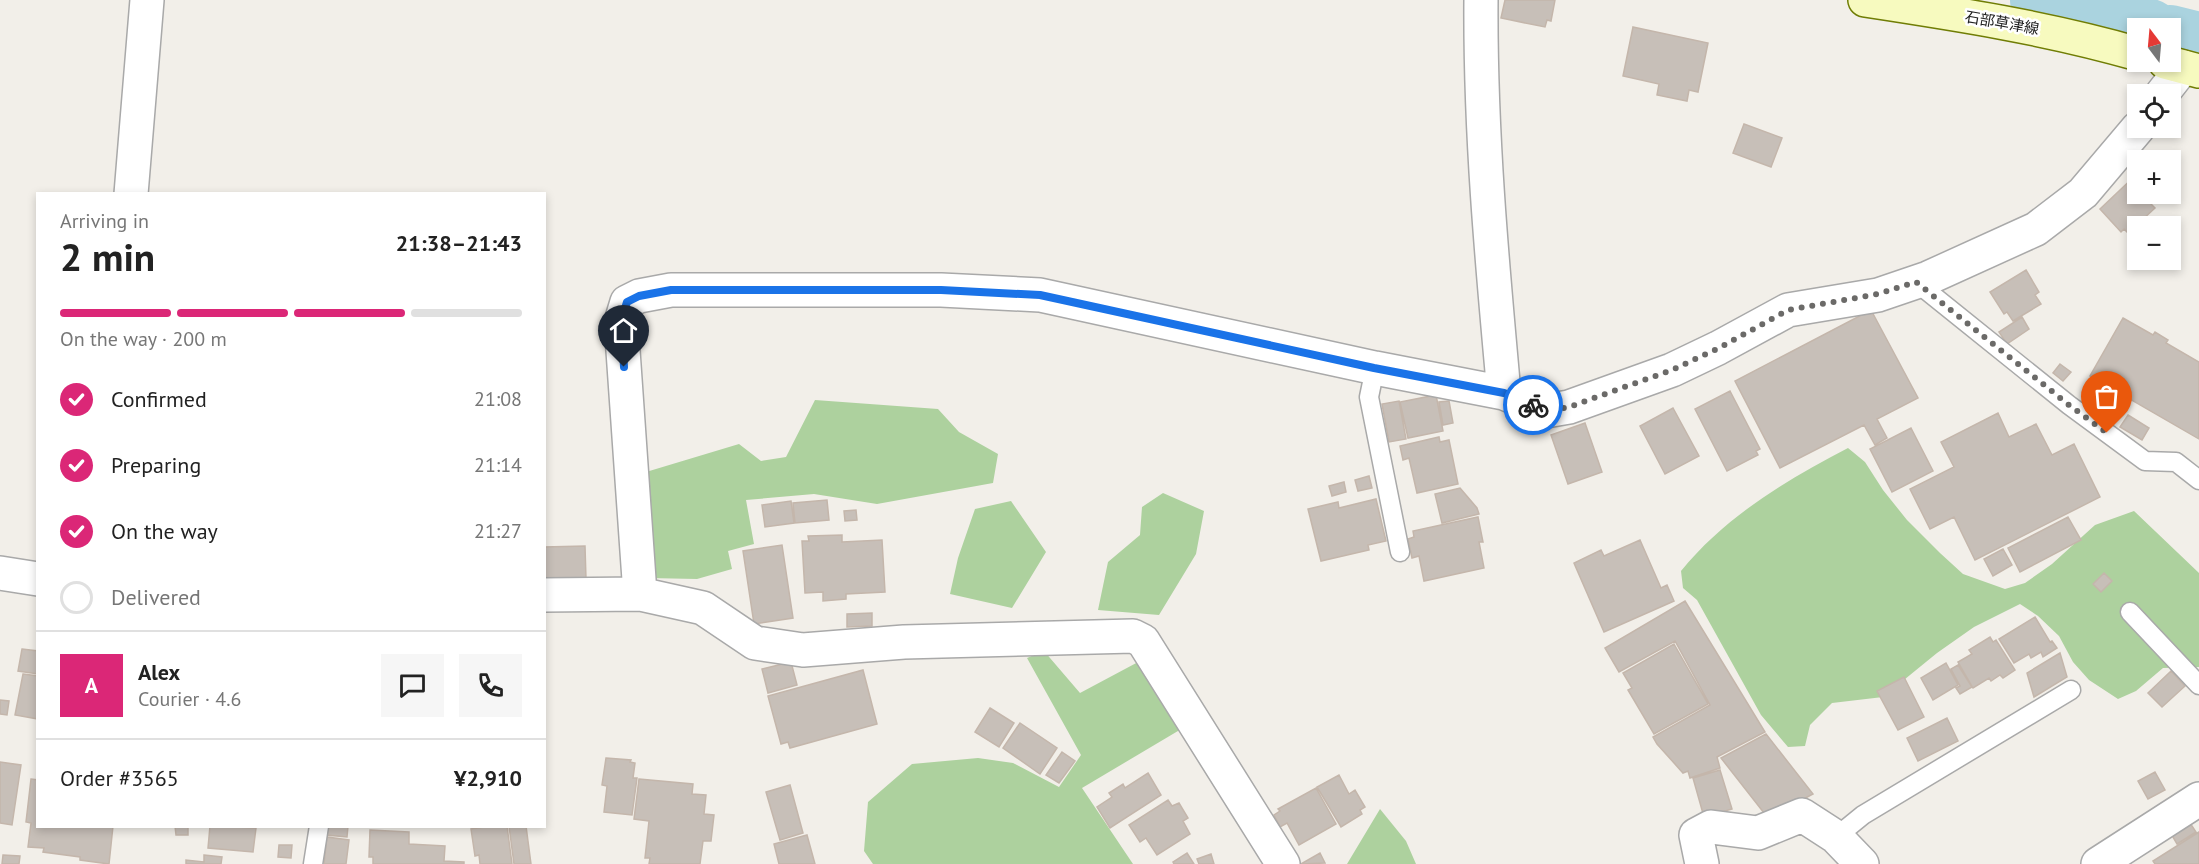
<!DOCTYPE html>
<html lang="en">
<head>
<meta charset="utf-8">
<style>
  body { margin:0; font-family:"PT Sans","Noto Sans JP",sans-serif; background:#f6f6f6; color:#222; height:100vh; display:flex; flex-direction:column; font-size:22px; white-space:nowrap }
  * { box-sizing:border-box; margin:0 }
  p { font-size:20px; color:#767676 }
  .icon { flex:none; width:33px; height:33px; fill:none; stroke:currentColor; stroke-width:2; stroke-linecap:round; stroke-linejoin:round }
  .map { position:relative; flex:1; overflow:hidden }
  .panel { position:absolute; left:36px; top:192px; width:510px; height:636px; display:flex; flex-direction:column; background:#fff; border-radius:0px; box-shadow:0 3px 9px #0003 }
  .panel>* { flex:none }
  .needle { width:39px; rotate:344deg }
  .tools { position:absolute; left:2127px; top:18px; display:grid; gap:12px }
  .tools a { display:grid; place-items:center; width:54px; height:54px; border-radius:0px; background:#fff; box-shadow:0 3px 9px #0003; font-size:30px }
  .pin { position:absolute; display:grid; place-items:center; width:51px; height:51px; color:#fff; margin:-62px -26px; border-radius:50% 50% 50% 0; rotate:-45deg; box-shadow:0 0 6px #0007 }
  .pin .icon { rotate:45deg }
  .courier { position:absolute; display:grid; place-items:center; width:60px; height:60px; margin:-30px; border:4px solid #1a73e8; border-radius:50%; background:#fff; color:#222; box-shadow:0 2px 8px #0007 }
  .head em { font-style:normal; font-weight:600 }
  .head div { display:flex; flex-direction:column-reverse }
  .head { display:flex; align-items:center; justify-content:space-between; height:102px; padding:0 24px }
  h1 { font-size:39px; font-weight:600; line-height:45px }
  .bar { display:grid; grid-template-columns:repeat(4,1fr); gap:9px 6px; align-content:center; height:72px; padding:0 24px }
  .bar i { height:8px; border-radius:4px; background:#e0e0e0 }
  .bar .current { background:#db2777 }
  .bar p { grid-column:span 4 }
  .line { display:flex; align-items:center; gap:15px; padding:0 24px; border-top:2px solid #e0e0e0 }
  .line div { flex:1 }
  .round { display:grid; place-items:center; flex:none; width:63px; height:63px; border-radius:0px; background:#f6f6f6 }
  ol { padding:0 24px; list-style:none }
  li { display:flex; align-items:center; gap:18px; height:66px }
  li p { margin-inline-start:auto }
  li .icon { padding:6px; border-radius:50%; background:#db2777; color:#fff; stroke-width:4 }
  li:last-child { color:#767676 }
  li i { width:33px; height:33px; border:3px solid #e0e0e0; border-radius:50% }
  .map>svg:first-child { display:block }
  .forest { fill:#add19e }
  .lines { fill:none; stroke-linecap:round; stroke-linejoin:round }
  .river { stroke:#aad3df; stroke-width:58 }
  .building { fill:#c7bfb8; stroke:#c4b6ab; stroke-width:1.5 }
  .service-casing { stroke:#a9a9a9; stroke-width:21 }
  .minor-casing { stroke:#a9a9a9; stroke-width:36 }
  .secondary-casing { stroke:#707d05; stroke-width:36 }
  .service { stroke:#fff; stroke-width:18 }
  .minor { stroke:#fff; stroke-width:33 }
  .secondary { stroke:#f7fabf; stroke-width:33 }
  .done { stroke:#6b6a68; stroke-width:6; stroke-dasharray:0 10.8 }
  .route { stroke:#1a73e8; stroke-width:8 }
  .labels { text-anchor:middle; stroke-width:5; stroke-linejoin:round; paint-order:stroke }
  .street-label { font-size:15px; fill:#222; stroke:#fff }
</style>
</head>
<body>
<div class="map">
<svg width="2199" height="864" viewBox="0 0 2199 864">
  <rect width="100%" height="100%" fill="#f2efe9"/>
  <path class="forest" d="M 815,400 L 938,409 L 959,432 L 998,454 L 993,483 L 877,504 L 814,494 L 746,500 L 754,544 L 728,551 L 732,569 L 697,579 L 648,578 L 646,472 L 739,444 L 761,461 L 786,457 Z
    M 1848,448 L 1865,462 L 1883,490 L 1907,520 L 1940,553 L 1963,574 L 2005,589 L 2025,583 L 2052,564 L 2095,525 L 2134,511 L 2199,573 L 2199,667 L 2163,668 L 2136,691 L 2118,699 L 2089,680 L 2073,662 L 2059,636 L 2038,616 L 2020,604 L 1974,627 L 1937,653 L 1883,697 L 1832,703 L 1810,725 L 1805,746 L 1788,747 L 1761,715 L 1697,600 L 1683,588 L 1681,571 C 1726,516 1785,481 1848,448 Z
    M 1163,493 L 1204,511 L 1196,554 L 1159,615 L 1098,610 L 1108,562 L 1140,535 L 1142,507 Z
    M 1011,501 L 1046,552 L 1012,608 L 950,594 L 958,558 L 975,509 Z
    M 1044,651 L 1080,693 L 1140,661 L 1183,728 L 1082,788 L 1133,864 L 873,864 L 864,851 L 868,802 L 912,764 L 978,758 L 1013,763 L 1059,787 L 1081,755 L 1027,658 Z
    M 1380,809 L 1406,841 L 1416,864 L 1347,864 Z"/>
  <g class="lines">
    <path class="river" d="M 2039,0 L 2150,28
      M 2170,34 L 2199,41"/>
  </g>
  <path class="building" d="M 1505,0 L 1555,0 L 1551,21 L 1547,20 L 1545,27 L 1501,18 Z
    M 1633,27 L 1708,43 L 1698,92 L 1689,90 L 1687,101 L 1657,95 L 1659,84 L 1623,76 Z
    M 1744,124 L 1782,138 L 1771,167 L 1733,153 Z
    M 2138,173 L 2138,194 L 2146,194 L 2150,198 L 2148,201 L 2155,208 L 2128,233 L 2124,229 L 2121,232 L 2100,209 Z
    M 2026,270 L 2039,292 L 2035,295 L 2041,304 L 2013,321 L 2007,312 L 2004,314 L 1990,292 Z
    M 1871,310 L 1918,398 L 1877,419 L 1887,438 L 1875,445 L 1864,425 L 1780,468 L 1735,381 Z
    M 2022,317 L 2029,329 L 2007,344 L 1999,332 Z
    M 2123,318 L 2153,335 L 2155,332 L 2168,340 L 2166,343 L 2199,362 L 2199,439 L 2090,376 Z
    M 2060,364 L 2071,372 L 2063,381 L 2053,373 Z
    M 1730,391 L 1760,449 L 1756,451 L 1758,455 L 1727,471 L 1695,409 Z
    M 1436,395 L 1443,431 L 1408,438 L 1400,402 Z
    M 2093,395 L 2113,407 L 2105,419 L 2086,408 Z
    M 1399,401 L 1406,439 L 1389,442 L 1382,404 Z
    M 1449,401 L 1453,423 L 1443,425 L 1439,402 Z
    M 1673,408 L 1699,456 L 1665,474 L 1640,426 Z
    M 1998,413 L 2009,437 L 2036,424 L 2052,455 L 2074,444 L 2100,497 L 1975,560 L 1954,517 L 1930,529 L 1910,489 L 1954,467 L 1941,442 Z
    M 2128,415 L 2149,428 L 2142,440 L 2120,427 Z
    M 1585,423 L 1602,472 L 1568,484 L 1551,435 Z
    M 1911,428 L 1933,471 L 1892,492 L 1870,449 Z
    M 1439,437 L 1440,442 L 1449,440 L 1458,484 L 1417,493 L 1409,458 L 1403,460 L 1400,446 Z
    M 1369,476 L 1372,488 L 1358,491 L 1355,480 Z
    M 1344,482 L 1346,492 L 1332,496 L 1329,486 Z
    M 1460,488 L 1477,508 L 1479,514 L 1442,523 L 1435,494 Z
    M 1376,499 L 1386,541 L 1368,545 L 1369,550 L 1321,561 L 1308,509 L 1338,502 L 1339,508 Z
    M 827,500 L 829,520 L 795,523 L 793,503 Z
    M 791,501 L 794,523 L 765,527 L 762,505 Z
    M 856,510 L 857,520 L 845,521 L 844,511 Z
    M 1478,517 L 1483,542 L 1479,542 L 1484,568 L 1424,581 L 1419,556 L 1412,558 L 1408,539 L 1414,537 L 1413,531 Z
    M 2068,517 L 2081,540 L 2020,572 L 2008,548 Z
    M 842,535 L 842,542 L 882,540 L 885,592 L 846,594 L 846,599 L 823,601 L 823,592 L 805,593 L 802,541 L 809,541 L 808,536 Z
    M 1640,540 L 1661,588 L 1667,585 L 1674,601 L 1604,632 L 1574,563 L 1601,550 L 1604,556 Z
    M 782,545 L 793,618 L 754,624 L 743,551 Z
    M 585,546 L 586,579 L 544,579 L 544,547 Z
    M 2003,549 L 2012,565 L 1993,576 L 1984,559 Z
    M 2104,573 L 2112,581 L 2101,592 L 2093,584 Z
    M 1685,601 L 1765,732 L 1717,757 L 1720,768 L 1690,778 L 1688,771 L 1683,773 L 1657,744 L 1653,737 L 1710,705 L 1675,641 L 1619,672 L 1605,648 Z
    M 872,613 L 872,626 L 847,627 L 847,614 Z
    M 2035,617 L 2050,642 L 2052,641 L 2057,648 L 2043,657 L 2041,652 L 2031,658 L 2029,654 L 2014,663 L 1999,639 Z
    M 1990,637 L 1993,642 L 1996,640 L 2015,670 L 2003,678 L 2000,675 L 1991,681 L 1989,678 L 1973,688 L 1958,662 L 1972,654 L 1969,650 Z
    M 1674,644 L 1708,704 L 1654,734 L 1628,690 L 1632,688 L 1623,673 Z
    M 22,649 L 38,651 L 38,674 L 18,671 Z
    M 2060,653 L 2067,677 L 2034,697 L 2027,673 Z
    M 791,662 L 797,685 L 768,693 L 762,669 Z
    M 1946,663 L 1958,685 L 1933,700 L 1921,678 Z
    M 1958,665 L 1972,687 L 1960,694 L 1956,688 L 1960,686 L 1951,669 Z
    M 863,670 L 877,724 L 790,748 L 788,742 L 781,744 L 768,696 Z
    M 2171,671 L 2185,686 L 2162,707 L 2148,693 Z
    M 23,674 L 38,676 L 38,719 L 15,715 Z
    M 1904,677 L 1924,717 L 1898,730 L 1877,691 Z
    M 0,700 L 9,701 L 7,715 L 0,714 Z
    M 990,708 L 1014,723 L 999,747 L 975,732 Z
    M 1947,718 L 1958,741 L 1918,761 L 1907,738 Z
    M 1020,723 L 1057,748 L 1040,774 L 1003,748 Z
    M 1766,734 L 1813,794 L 1768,818 L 1721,758 Z
    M 1062,752 L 1075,761 L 1059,783 L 1046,775 Z
    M 606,758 L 631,760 L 630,762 L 635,763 L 633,778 L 637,778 L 632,815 L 604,812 L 607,786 L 602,785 Z
    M 0,762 L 21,765 L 12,825 L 0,823 Z
    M 1720,770 L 1732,809 L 1704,817 L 1693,778 Z
    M 2155,772 L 2165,790 L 2148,799 L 2138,781 Z
    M 1148,773 L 1161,795 L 1110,828 L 1097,807 L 1112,797 L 1109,793 L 1123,784 L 1125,788 Z
    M 1339,775 L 1349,794 L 1355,790 L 1365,807 L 1360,810 L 1362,814 L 1341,827 L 1317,787 Z
    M 31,779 L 38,780 L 38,826 L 113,826 L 109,864 L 80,860 L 80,857 L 43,852 L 44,848 L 28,847 L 31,823 L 26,822 Z
    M 639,779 L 693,784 L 692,794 L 706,795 L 704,814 L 714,815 L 711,841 L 703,841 L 700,864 L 649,864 L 650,858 L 645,858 L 649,821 L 634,819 Z
    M 790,785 L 803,833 L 780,840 L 766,792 Z
    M 1316,788 L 1336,824 L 1299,845 L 1287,823 L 1280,827 L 1274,815 L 1280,811 L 1278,809 Z
    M 1168,800 L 1172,806 L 1179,803 L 1188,818 L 1183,821 L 1190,834 L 1157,855 L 1146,838 L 1140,842 L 1129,825 Z
    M 2188,820 L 2196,832 L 2177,844 L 2170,832 Z
    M 175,826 L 188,826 L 188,835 L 176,835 Z
    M 210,826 L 256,828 L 253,852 L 208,848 Z
    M 327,826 L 348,826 L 347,837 L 326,835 Z
    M 492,826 L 507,826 L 512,864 L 480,864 L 479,855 L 475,856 L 471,829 Z
    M 509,826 L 526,826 L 531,864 L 514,864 Z
    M 370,830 L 409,832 L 409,844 L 445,846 L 444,861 L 464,862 L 464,864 L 373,864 L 373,857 L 369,857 Z
    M 2199,832 L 2199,864 L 2155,864 L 2153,861 Z
    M 807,835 L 815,864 L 779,864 L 774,844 Z
    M 327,837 L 349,840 L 346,864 L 324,864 Z
    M 279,845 L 292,845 L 291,858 L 278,857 Z
    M 1187,853 L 1194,864 L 1174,864 L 1173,862 Z
    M 1320,853 L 1325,863 L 1301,864 Z
    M 1211,854 L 1214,864 L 1199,864 L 1197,859 Z
    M 3,855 L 20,856 L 19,864 L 2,864 Z
    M 204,855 L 222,857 L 221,864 L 186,864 L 186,860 L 204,862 Z"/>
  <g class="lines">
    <defs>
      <path id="service" d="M 1916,282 L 2069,405 L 2145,461 L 2176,462 L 2199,480
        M 1375,368 L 1369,397 L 1400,552
        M 2130,612 L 2199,685
        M 1836,837 L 1863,815 L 2071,690
        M 313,864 L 319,826"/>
      <path id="minor" d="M 1481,0 C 1480,132 1492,262 1504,393
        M 2162,94 L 2183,67
        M 131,194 L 147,0
        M 0,573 L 38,579
        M 640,594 L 621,322 L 627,302 L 639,296 L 671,290 L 941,290 L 1040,295 L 1375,368 L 1504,393 L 1546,411 L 1569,407 L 1672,370 L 1718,348 L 1788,310 L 1878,295 L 1928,278 L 2036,229 L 2083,193 L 2138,128
        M 544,595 L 640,594 L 703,608 L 755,643 L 803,650 L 904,642 L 1133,636 L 1143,641 L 1283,864
        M 1702,864 L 1696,835 L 1711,827 L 1758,833 L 1802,815 L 1836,837 L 1862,864
        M 2098,864 L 2199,799"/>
      <path id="secondary" d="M 1865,0 C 1957,14 2048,28 2138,54
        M 2165,62 L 2199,71"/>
    </defs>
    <use href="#service" class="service-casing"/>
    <use href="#minor" class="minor-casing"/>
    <use href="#secondary" class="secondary-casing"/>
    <use href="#service" class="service"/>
    <use href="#minor" class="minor"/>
    <use href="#secondary" class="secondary"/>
  </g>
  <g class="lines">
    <path class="done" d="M 1533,405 L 1546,411 L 1569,407 L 1672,370 L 1719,348 L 1788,310 L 1878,294 L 1916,282 L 2069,405 L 2107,433"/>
    <path class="route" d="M 624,367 L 621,322 L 627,302 L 639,296 L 671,290 L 941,290 L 1040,295 L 1374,368 L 1504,393 L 1533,405"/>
  </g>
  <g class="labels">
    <g class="street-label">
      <text transform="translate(2002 23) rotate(10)" y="5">石部草津線</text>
    </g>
  </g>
</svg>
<div class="tools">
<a><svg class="needle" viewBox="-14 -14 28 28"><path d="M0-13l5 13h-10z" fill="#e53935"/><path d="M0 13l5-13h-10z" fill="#767676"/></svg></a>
<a><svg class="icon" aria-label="locate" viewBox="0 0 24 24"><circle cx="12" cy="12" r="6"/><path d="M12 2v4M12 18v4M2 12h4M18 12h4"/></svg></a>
<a>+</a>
<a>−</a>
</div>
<div class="pin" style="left:2107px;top:433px;background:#ea580c"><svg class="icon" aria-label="bag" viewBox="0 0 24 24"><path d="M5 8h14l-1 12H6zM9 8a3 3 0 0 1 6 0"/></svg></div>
<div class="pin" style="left:624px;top:367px;background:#1f2937"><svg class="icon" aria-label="home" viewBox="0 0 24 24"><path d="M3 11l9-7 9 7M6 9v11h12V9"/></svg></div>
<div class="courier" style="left:1533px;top:405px"><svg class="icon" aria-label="bike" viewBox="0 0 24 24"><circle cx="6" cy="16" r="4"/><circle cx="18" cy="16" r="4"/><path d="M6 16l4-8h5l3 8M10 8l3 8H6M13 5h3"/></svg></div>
<section class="panel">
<div class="head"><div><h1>2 min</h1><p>Arriving in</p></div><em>21:38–21:43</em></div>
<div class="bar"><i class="current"></i><i class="current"></i><i class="current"></i><i></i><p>On the way · 200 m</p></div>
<ol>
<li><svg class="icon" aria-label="check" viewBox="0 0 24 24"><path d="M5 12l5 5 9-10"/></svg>Confirmed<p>21:08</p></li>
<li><svg class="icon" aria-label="check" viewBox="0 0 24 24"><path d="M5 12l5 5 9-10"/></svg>Preparing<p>21:14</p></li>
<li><svg class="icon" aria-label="check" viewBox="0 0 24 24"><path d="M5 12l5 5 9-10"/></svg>On the way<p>21:27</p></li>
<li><i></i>Delivered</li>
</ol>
<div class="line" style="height:108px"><b class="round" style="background:#db2777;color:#fff">A</b><div><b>Alex</b><p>Courier · 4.6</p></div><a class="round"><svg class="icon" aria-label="chat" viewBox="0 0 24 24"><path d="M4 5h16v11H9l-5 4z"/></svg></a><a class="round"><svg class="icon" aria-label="phone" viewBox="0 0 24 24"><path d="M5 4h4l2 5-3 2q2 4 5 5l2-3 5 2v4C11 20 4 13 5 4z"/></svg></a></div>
<div class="line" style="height:78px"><div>Order #3565</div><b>¥2,910</b></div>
</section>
</div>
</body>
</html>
